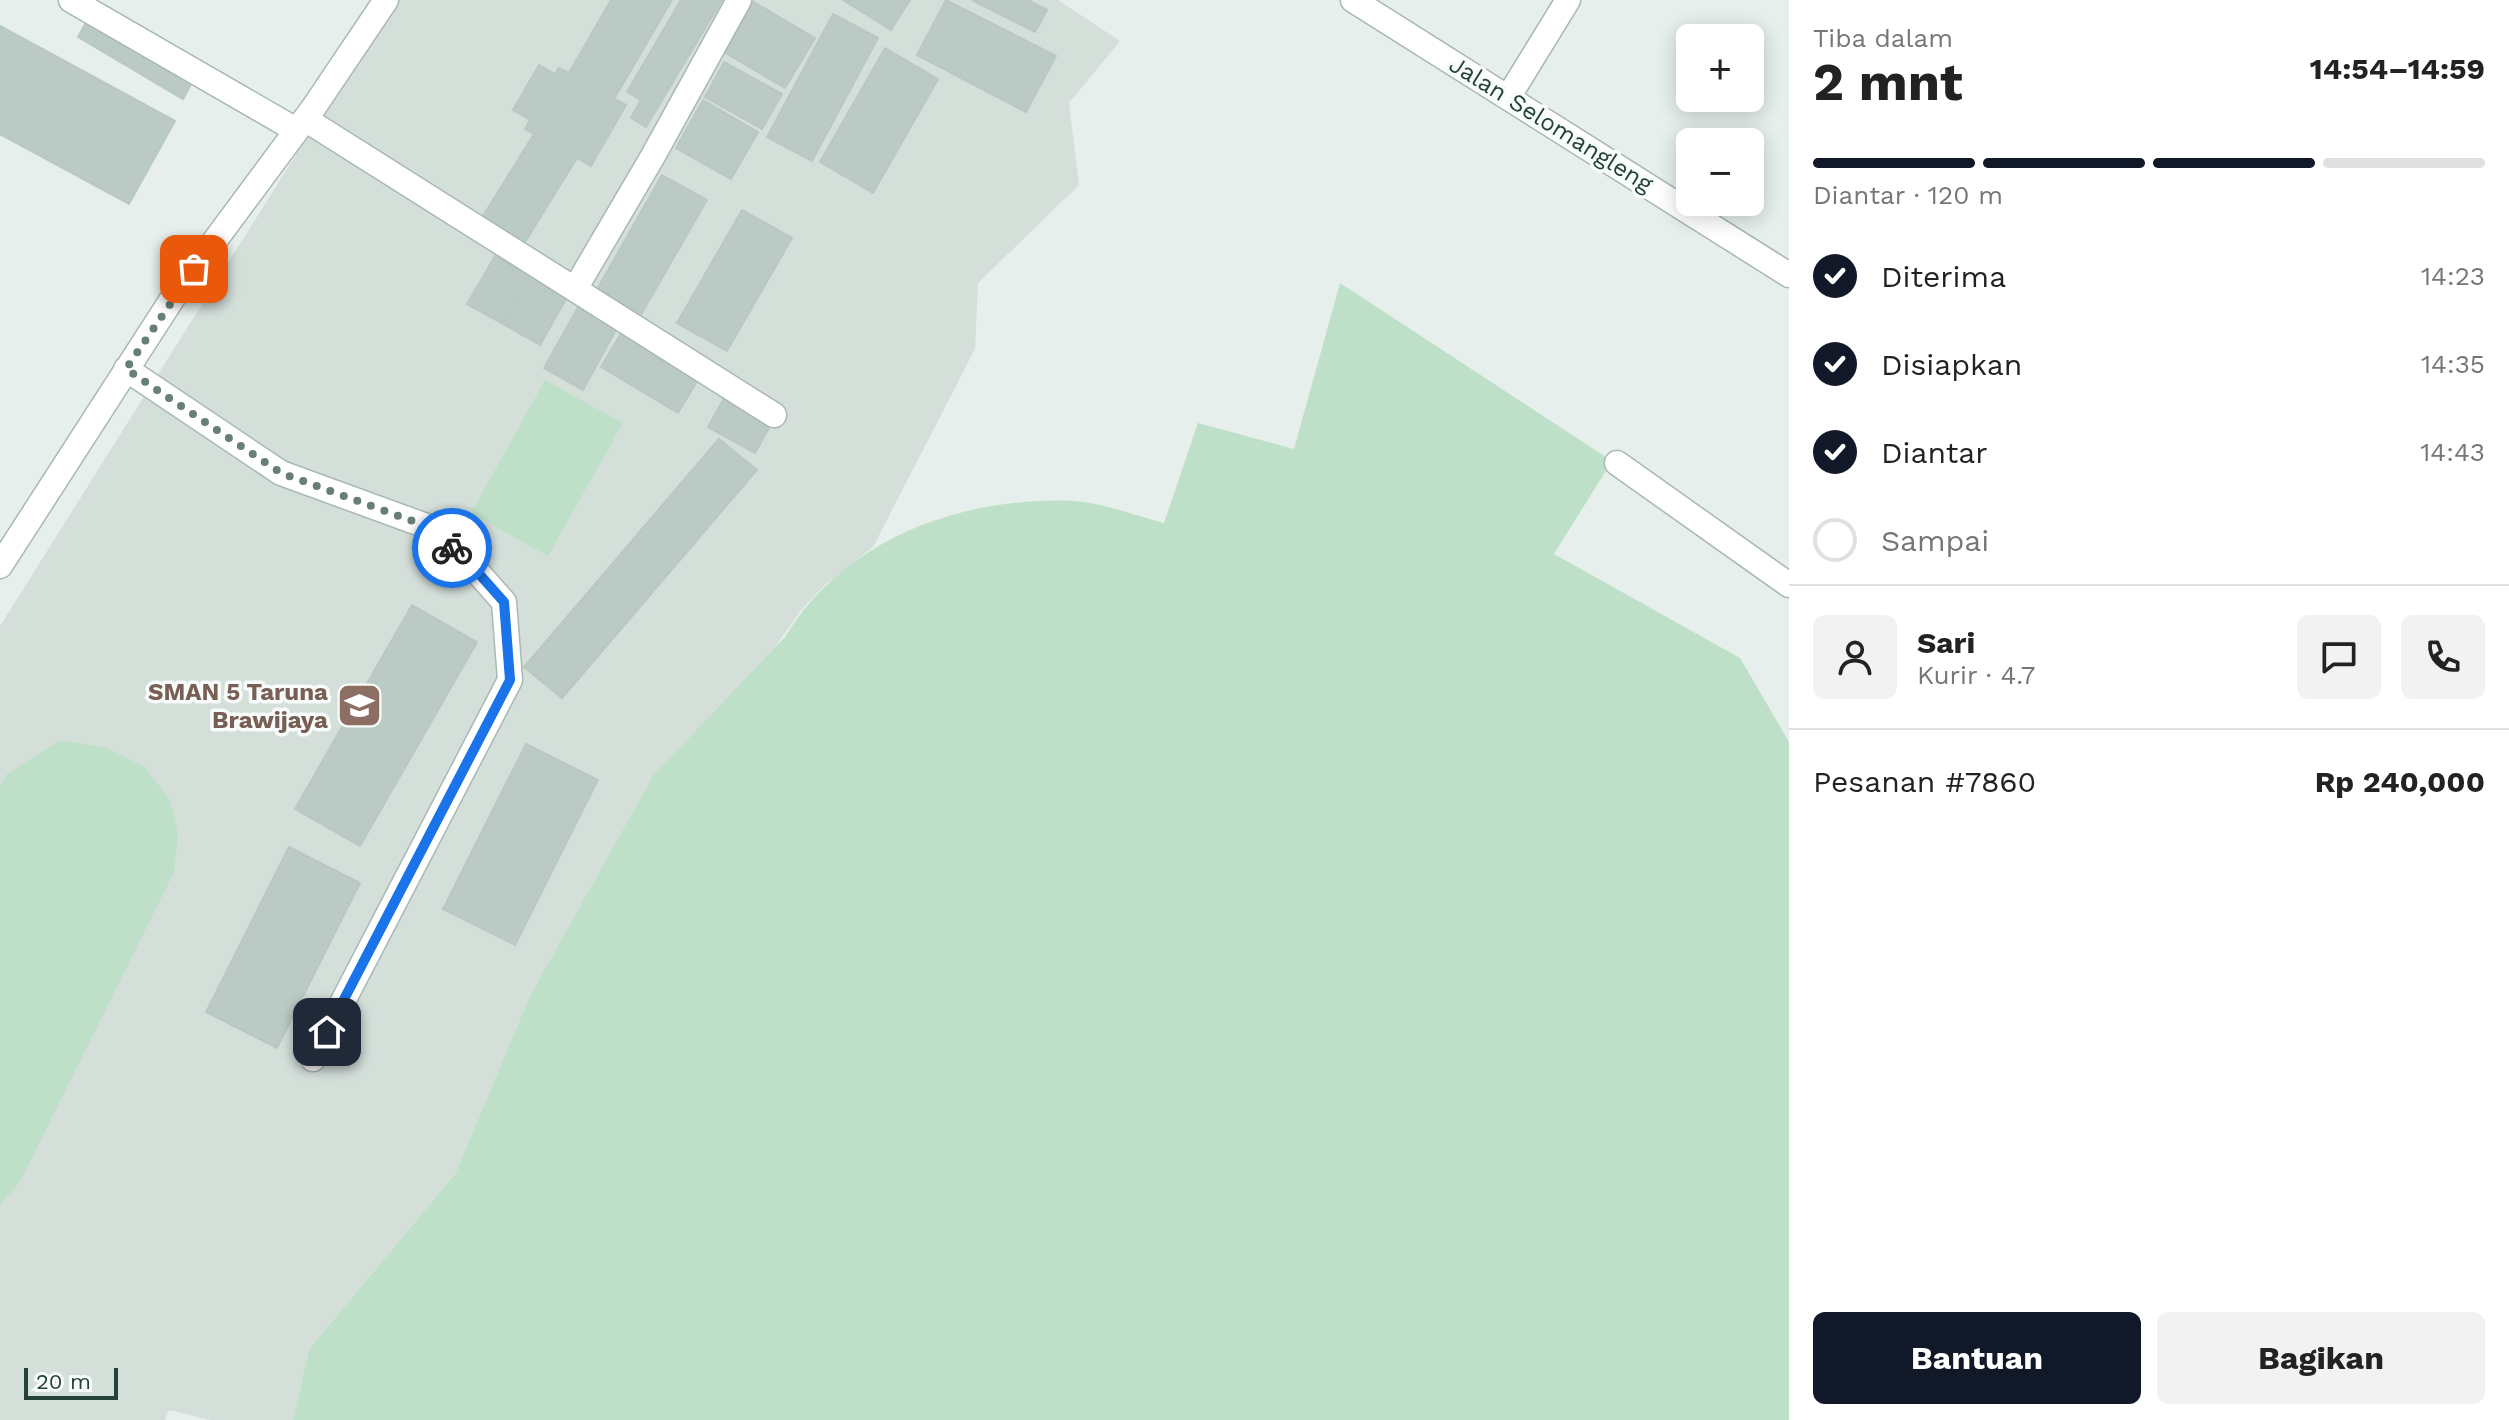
<!DOCTYPE html>
<html lang="id">
<head>
<meta charset="utf-8">
<style>
  body { margin:0; font-family:"Work Sans",sans-serif; background:#f2f2f2; color:#222; height:100vh; display:flex; flex-direction:column; font-size:30px; white-space:nowrap }
  * { box-sizing:border-box; margin:0 }
  p { font-size:26px; color:#767676 }
  .icon { flex:none; width:44px; height:44px; fill:none; stroke:currentColor; stroke-width:2; stroke-linecap:round; stroke-linejoin:round }
  .map { position:relative; flex:1; overflow:hidden }
  .details { display:flex; flex-direction:column; background:#fff; width:720px }
  .details>* { flex:none }
  .tools { position:absolute; left:1676px; top:24px; display:grid; gap:16px }
  .tools a { display:grid; place-items:center; width:88px; height:88px; border-radius:12px; background:#fff; box-shadow:0 4px 20px #0003; font-size:40px }
  .scale { position:absolute; left:24px; bottom:20px; width:94px; box-sizing:border-box; padding-left:8px; border:4px solid #24423a; border-top:0; font-size:22px; line-height:28px; white-space:nowrap; color:#24423a; -webkit-text-stroke:6px #f7fbf9; paint-order:stroke }
  .pin { position:absolute; display:grid; place-items:center; width:68px; height:68px; color:#fff; margin:-34px; border-radius:16px; box-shadow:0 4px 12px #0006 }
  .courier { position:absolute; display:grid; place-items:center; width:80px; height:80px; margin:-40px; border:6px solid #1a73e8; border-radius:50%; background:#fff; color:#222; box-shadow:0 2px 10px #0007 }
  .head em { font-style:normal; font-weight:700 }
  .head div { display:flex; flex-direction:column-reverse }
  .head { display:flex; align-items:center; justify-content:space-between; height:136px; padding:0 24px }
  h1 { font-size:52px; font-weight:700; line-height:60px }
  .bar { display:grid; grid-template-columns:repeat(4,1fr); gap:12px 8px; align-content:center; height:96px; padding:0 24px }
  .bar i { height:10px; border-radius:6px; background:#e0e0e0 }
  .bar .active { background:#111827 }
  .bar p { grid-column:span 4 }
  .line { display:flex; align-items:center; gap:20px; padding:0 24px; border-top:2px solid #e0e0e0 }
  .line div { flex:1 }
  .round { display:grid; place-items:center; flex:none; width:84px; height:84px; border-radius:12px; background:#f2f2f2 }
  ol { padding:0 24px; list-style:none }
  li { display:flex; align-items:center; gap:24px; height:88px }
  li p { margin-inline-start:auto }
  li .icon { padding:8px; border-radius:50%; background:#111827; color:#fff; stroke-width:4 }
  li:last-child { color:#767676 }
  li i { width:44px; height:44px; border:4px solid #e0e0e0; border-radius:50% }
  .action { display:flex; gap:16px; margin-top:auto; padding:16px 24px }
  .action a { flex:1; height:92px; border-radius:12px; background:#111827; color:#fff; font-size:32px; font-weight:700; line-height:92px; text-align:center }
  .action a+a { background:#f2f2f2; color:#222 }
  main { display:flex; flex:1; min-height:0 }
  .map>svg:first-child { display:block }
  .built { fill:#d4dfda }
  .green { fill:#bfe0c8 }
  .building { fill:#bbcac4; stroke:#b8c9c2; stroke-width:2 }
  .lines { fill:none; stroke-linecap:round; stroke-linejoin:round }
  .minor-casing { stroke:#a8b8b2; stroke-width:27 }
  .minor { stroke:#fff; stroke-width:24 }
  .done { stroke:#687f78; stroke-width:8; stroke-dasharray:0 14.4 }
  .route { stroke:#1a73e8; stroke-width:10 }
  .labels { text-anchor:middle; stroke-width:7; stroke-linejoin:round; paint-order:stroke }
  .street-label { font-size:24px; fill:#24423a; stroke:#f7fbf9 }
  .education-label { font-size:24px; font-weight:bold; fill:#785e54; stroke:#f7fbf9; text-anchor:end }
</style>
</head>
<body>
<main>
<div class="map">
<svg width="1789" height="1420" viewBox="0 0 1789 1420">
  <rect width="100%" height="100%" fill="#e6efeb"/>
  <path class="built" d="M 393,0 L 1058,0 L 1120,41 L 1069,103 L 1079,185 L 978,283 L 975,349 L 873,547 L 824,586 L 801,610 L 529,998 L 455,1174 L 309,1349 L 293,1420 L 210,1420 L 169,1410 L 165,1420 L 0,1420 L 0,626 Z"/>
  <path class="green" d="M 1340,283 L 1612,461 L 1554,554 L 1740,658 L 1789,742 L 1789,1420 L 293,1420 L 309,1349 L 455,1174 L 529,998 L 653,776 L 785,637 C 845,538 962,496 1075,501 C 1104,503 1136,516 1164,523 L 1198,423 L 1294,449 Z
    M 545,380 L 623,423 L 548,556 L 471,513 Z
    M 60,740 L 108,748 L 146,768 L 171,802 L 178,834 L 174,872 L 22,1178 L 0,1206 L 0,785 L 7,774 Z"/>
  <path class="building" d="M 611,0 L 672,0 L 614,99 L 626,105 L 591,166 L 577,158 L 520,250 L 478,224 L 534,134 L 525,129 L 530,120 L 513,110 L 539,65 L 555,74 L 559,68 L 569,73 Z
    M 681,0 L 722,0 L 646,127 L 631,118 L 641,100 L 627,92 Z
    M 750,0 L 815,38 L 785,88 L 717,48 Z
    M 843,0 L 910,0 L 891,30 Z
    M 946,0 L 1056,56 L 1026,112 L 917,55 Z
    M 972,0 L 1028,0 L 1047,10 L 1035,32 Z
    M 91,14 L 196,75 L 183,99 L 78,37 Z
    M 833,14 L 878,38 L 812,161 L 767,137 Z
    M 0,26 L 175,121 L 129,204 L 0,134 Z
    M 885,48 L 938,79 L 873,193 L 820,162 Z
    M 724,62 L 782,94 L 762,129 L 705,97 Z
    M 703,100 L 758,132 L 731,179 L 676,148 Z
    M 662,175 L 707,200 L 639,318 L 595,293 Z
    M 742,210 L 792,238 L 727,351 L 677,323 Z
    M 495,256 L 531,276 L 503,324 L 467,304 Z
    M 531,276 L 567,297 L 540,345 L 503,324 Z
    M 578,307 L 617,328 L 583,390 L 544,368 Z
    M 623,330 L 700,376 L 678,413 L 601,367 Z
    M 727,393 L 774,419 L 755,453 L 708,427 Z
    M 719,439 L 757,470 L 562,698 L 524,667 Z
    M 412,605 L 477,642 L 360,846 L 295,809 Z
    M 526,744 L 598,780 L 515,945 L 443,909 Z
    M 289,847 L 360,883 L 277,1048 L 206,1012 Z"/>
  <g class="lines">
    <defs>
      <path id="minor" d="M 71,0 L 296,130
        M 1353,0 L 1789,275
        M 1509,96 L 1568,0
        M 305,119 L 774,415
        M 575,289 L 653,156 L 739,0
        M 126,369 L 281,473 L 429,527 L 473,567 L 504,602 L 510,680 L 313,1059
        M 1617,463 L 1789,585
        M 0,566 L 176,293 L 314,107 L 386,0"/>
    </defs>
    <use href="#minor" class="minor-casing"/>
    <use href="#minor" class="minor"/>
  </g>
  <g class="lines">
    <path class="done" d="M 194,269 L 126,369 L 281,473 L 429,527 L 452,548"/>
    <path class="route" d="M 327,1032 L 510,680 L 504,602 L 473,567 L 452,548"/>
  </g>
  <defs>
    <symbol id="school-square" viewBox="-11 -11 22 22"><rect x="-9" y="-9" width="18" height="18" rx="4" fill="#8d6e63" stroke="#f7fbf9"/><path d="M0-5L7-2L0 1L-7-2ZM-4 1L0 2.5L4 1V4Q0 6-4 4Z" fill="#fff"/></symbol>
  </defs>
  <g fill-rule="evenodd">
    <use href="#school-square" x="334" y="680" width="51" height="51"/>
  </g>
  <g class="labels">
    <g class="street-label">
      <text transform="translate(1551 124) rotate(32)" y="8">Jalan Selomangleng</text>
    </g>
    <g class="education-label">
      <text x="328" y="700">SMAN 5 Taruna<tspan x="328" dy="28">Brawijaya</tspan></text>
    </g>
  </g>
</svg>
<div class="tools">
<a>+</a>
<a>−</a>
</div>
<div class="scale">20 m</div>
<div class="pin" style="left:194px;top:269px;background:#ea580c"><svg class="icon" aria-label="bag" viewBox="0 0 24 24"><path d="M5 8h14l-1 12H6zM9 8a3 3 0 0 1 6 0"/></svg></div>
<div class="pin" style="left:327px;top:1032px;background:#1f2937"><svg class="icon" aria-label="home" viewBox="0 0 24 24"><path d="M3 11l9-7 9 7M6 9v11h12V9"/></svg></div>
<div class="courier" style="left:452px;top:548px"><svg class="icon" aria-label="bike" viewBox="0 0 24 24"><circle cx="6" cy="16" r="4"/><circle cx="18" cy="16" r="4"/><path d="M6 16l4-8h5l3 8M10 8l3 8H6M13 5h3"/></svg></div>
</div>
<section class="details">
<div class="head"><div><h1>2 mnt</h1><p>Tiba dalam</p></div><em>14:54–14:59</em></div>
<div class="bar"><i class="active"></i><i class="active"></i><i class="active"></i><i></i><p>Diantar · 120 m</p></div>
<ol>
<li><svg class="icon" aria-label="check" viewBox="0 0 24 24"><path d="M5 12l5 5 9-10"/></svg>Diterima<p>14:23</p></li>
<li><svg class="icon" aria-label="check" viewBox="0 0 24 24"><path d="M5 12l5 5 9-10"/></svg>Disiapkan<p>14:35</p></li>
<li><svg class="icon" aria-label="check" viewBox="0 0 24 24"><path d="M5 12l5 5 9-10"/></svg>Diantar<p>14:43</p></li>
<li><i></i>Sampai</li>
</ol>
<div class="line" style="height:144px"><a class="round"><svg class="icon" aria-label="person" viewBox="0 0 24 24"><circle cx="12" cy="8" r="4"/><path d="M4 21q1-7 8-7t8 7"/></svg></a><div><b>Sari</b><p>Kurir · 4.7</p></div><a class="round"><svg class="icon" aria-label="chat" viewBox="0 0 24 24"><path d="M4 5h16v11H9l-5 4z"/></svg></a><a class="round"><svg class="icon" aria-label="phone" viewBox="0 0 24 24"><path d="M5 4h4l2 5-3 2q2 4 5 5l2-3 5 2v4C11 20 4 13 5 4z"/></svg></a></div>
<div class="line" style="height:104px"><div>Pesanan #7860</div><b>Rp 240,000</b></div>
<div class="action"><a>Bantuan</a><a>Bagikan</a></div>
</section>
</main>
</body>
</html>
